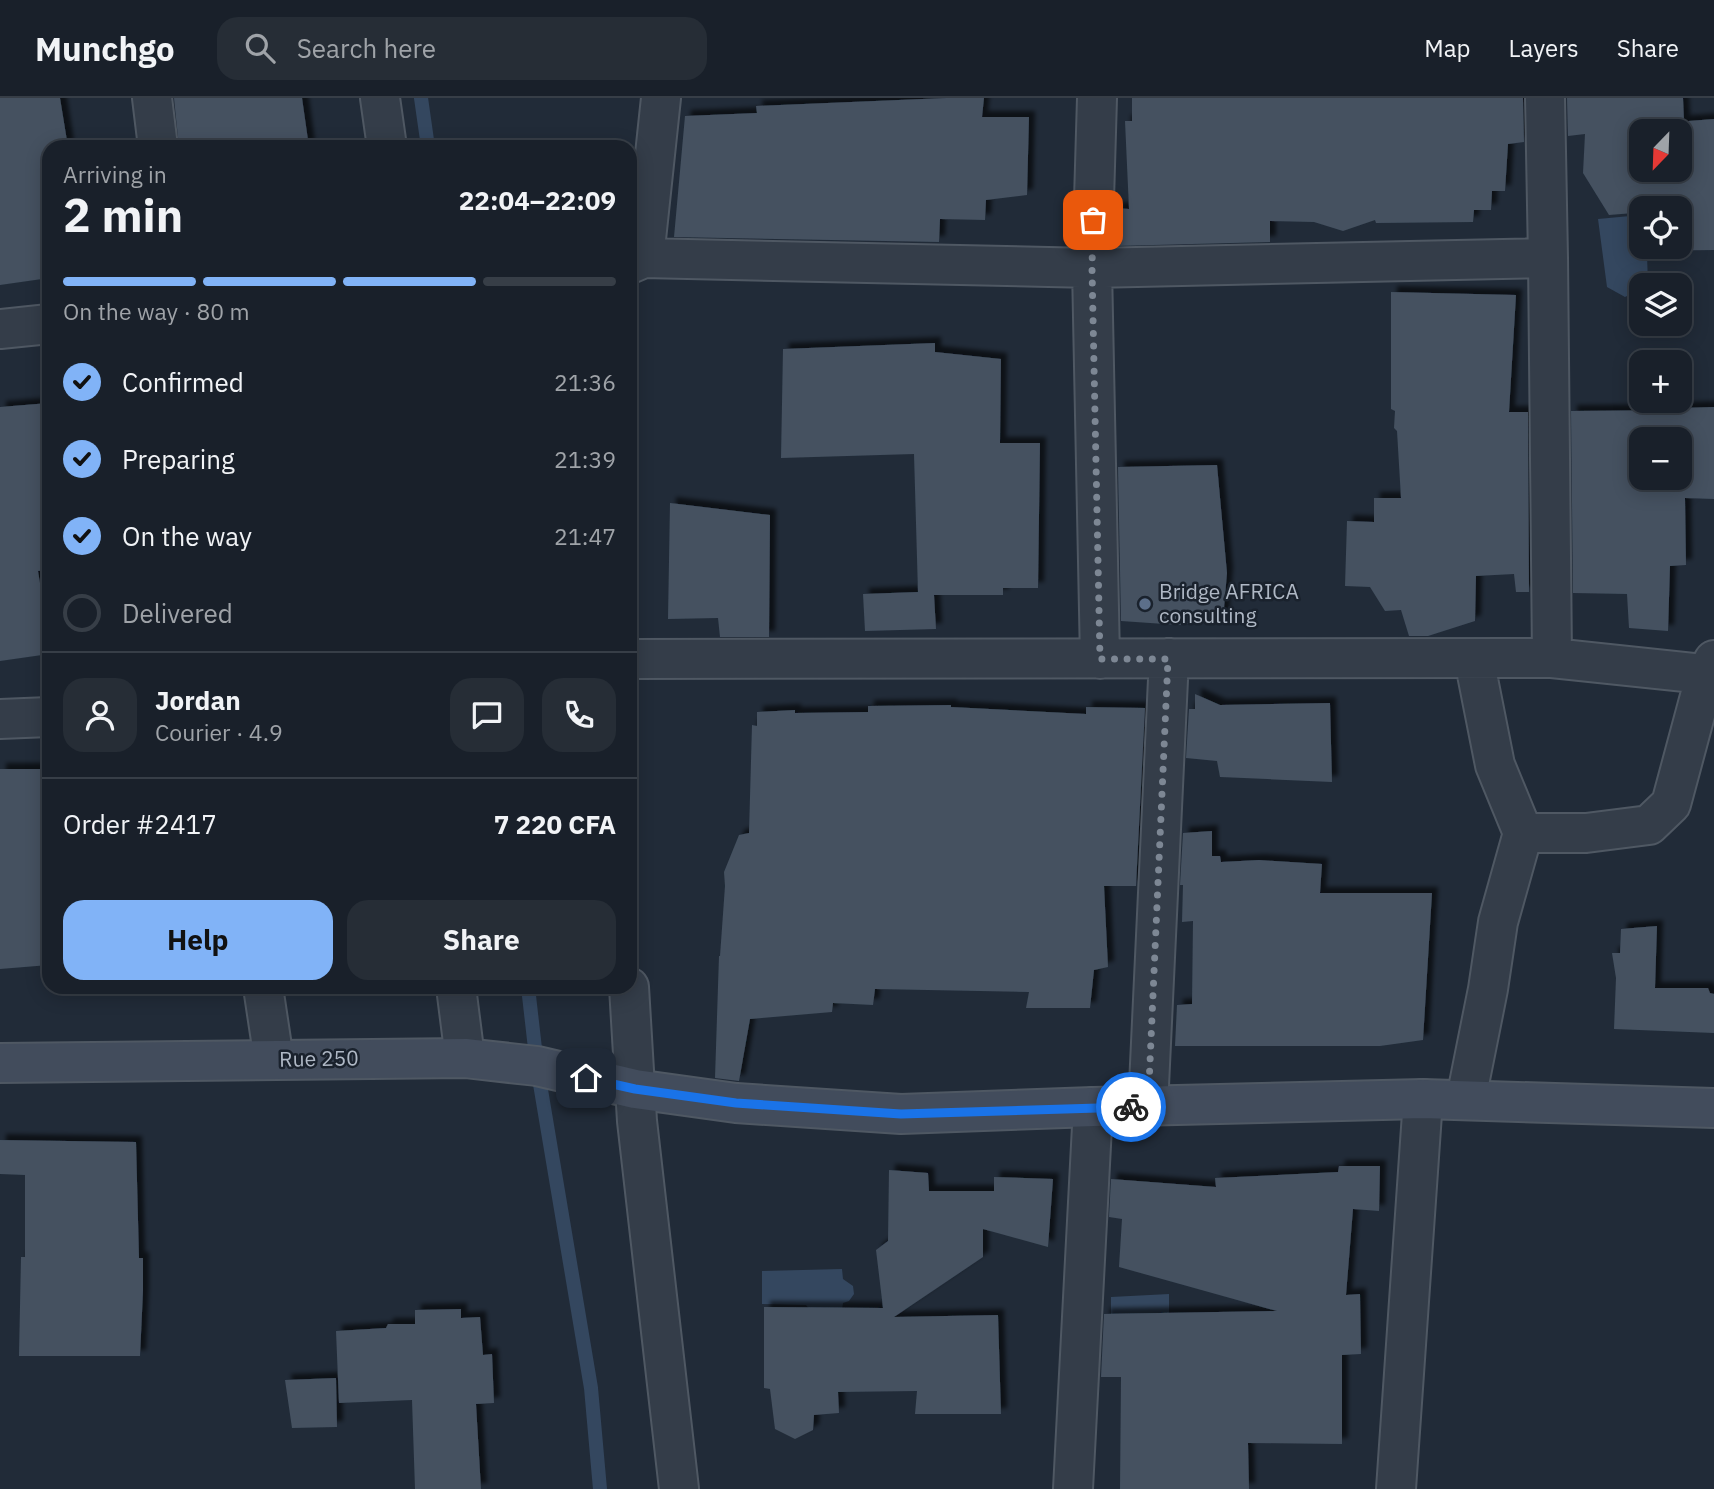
<!DOCTYPE html>
<html lang="en">
<head>
<meta charset="utf-8">
<style>
  body { margin:0; font-family:"IBM Plex Sans",sans-serif; background:#262d36; color:#f1f3f6; height:100vh; display:flex; flex-direction:column; font-size:26px; white-space:nowrap }
  * { box-sizing:border-box; margin:0 }
  p { font-size:23px; color:#9fa3a8 }
  .icon { flex:none; width:38px; height:38px; fill:none; stroke:currentColor; stroke-width:2; stroke-linecap:round; stroke-linejoin:round }
  .map { position:relative; flex:1; overflow:hidden }
  .details { position:absolute; left:42px; top:42px; width:595px; height:854px; display:flex; flex-direction:column; background:#19202a; border-radius:21px; box-shadow:0 4px 18px #0003,0 0 0 2px #373e47 }
  .details>* { flex:none }
  .needle { width:46px; rotate:203deg }
  .tools { position:absolute; left:1629px; top:21px; display:grid; gap:14px }
  .tools a { display:grid; place-items:center; width:63px; height:63px; border-radius:14px; background:#19202a; box-shadow:0 4px 18px #0003,0 0 0 2px #373e47; font-size:35px }
  .pin { position:absolute; display:grid; place-items:center; width:60px; height:60px; color:#fff; margin:-30px; border-radius:14px; box-shadow:0 4px 10px #0006 }
  .courier { position:absolute; display:grid; place-items:center; width:70px; height:70px; margin:-35px; border:5px solid #1a73e8; border-radius:50%; background:#fff; color:#222; box-shadow:0 2px 9px #0007 }
  .headline em { font-style:normal; font-weight:700 }
  .headline div { display:flex; flex-direction:column-reverse }
  .headline { display:flex; align-items:center; justify-content:space-between; height:119px; padding:0 21px }
  h1 { font-size:46px; font-weight:700; line-height:52px }
  .bar { display:grid; grid-template-columns:repeat(4,1fr); gap:10px 7px; align-content:center; height:84px; padding:0 21px }
  .bar i { height:9px; border-radius:5px; background:#373e47 }
  .bar .current { background:#81b3f7 }
  .bar p { grid-column:span 4 }
  .line { display:flex; align-items:center; gap:18px; padding:0 21px; border-top:2px solid #373e47 }
  .line div { flex:1 }
  .round { display:grid; place-items:center; flex:none; width:74px; height:74px; border-radius:21px; background:#262d36 }
  ol { padding:0 21px; list-style:none }
  li { display:flex; align-items:center; gap:21px; height:77px }
  li p { margin-inline-start:auto }
  li .icon { padding:7px; border-radius:50%; background:#81b3f7; color:#111; stroke-width:4 }
  li:last-child { color:#9fa3a8 }
  li i { width:38px; height:38px; border:4px solid #373e47; border-radius:50% }
  .action { display:flex; gap:14px; margin-top:auto; padding:14px 21px }
  .action a { flex:1; height:80px; border-radius:21px; background:#81b3f7; color:#111; font-size:28px; font-weight:700; line-height:80px; text-align:center }
  .action a+a { background:#262d36; color:#f1f3f6 }
  header { display:flex; align-items:center; gap:42px; box-sizing:border-box; height:98px; padding:0 35px; background:#19202a; border-bottom:2px solid #373e47 }
  header strong { font-size:33px }
  nav { display:flex; gap:38px; margin-inline-start:auto; font-size:24px }
  .search { width:490px; height:63px; background:#262d36; display:flex; align-items:center; gap:18px; box-sizing:border-box; padding:0 24px; border-radius:21px; color:#9fa3a8; font-size:26px }
  .map>svg:first-child { display:block }
  .water { fill:#34475f }
  .lines { fill:none; stroke-linecap:round; stroke-linejoin:round }
  .stream { stroke:#34475f; stroke-width:14 }
  .building { fill:#445160; fill-rule:evenodd; filter:url(#shadow) }
  .street-casing { stroke:#4f5863; stroke-width:42 }
  .secondary-casing { stroke:#4f5863; stroke-width:42 }
  .street { stroke:#343d49; stroke-width:38 }
  .secondary { stroke:#424c5c; stroke-width:38 }
  .done { stroke:#7d8794; stroke-width:7; stroke-dasharray:0 12.6 }
  .route { stroke:#1a73e8; stroke-width:9 }
  .service-dot { fill:#5c6f8a; stroke:#1a222d; stroke-width:2.5 }
  .labels { text-anchor:middle; stroke-width:5; stroke-linejoin:round; paint-order:stroke }
  .poi-label { font-size:21px; fill:#afb8c5; stroke:#1a222d; text-anchor:start }
  .street-label { font-size:21px; fill:#afb8c5; stroke:#1a222d }
</style>
</head>
<body>
<header>
<strong>Munchgo</strong>
<div class="search"><svg class="icon" aria-label="search" viewBox="0 0 24 24"><circle cx="10" cy="10" r="6"/><path d="M15 15l6 6"/></svg>Search here</div>
<nav><a>Map</a><a>Layers</a><a>Share</a></nav>
</header>
<div class="map">
<svg width="1714" height="1391" viewBox="0 0 1714 1391">
  <defs>
    <filter id="shadow"><feDropShadow dx="6" dy="-6" stdDeviation="2" flood-color="#0009"/></filter>
  </defs>
  <rect width="100%" height="100%" fill="#212b38"/>
  <path class="water" d="M 1630,118 L 1634,148 L 1638,156 L 1647,156 L 1648,187 L 1642,187 L 1641,191 L 1625,199 L 1607,189 L 1598,121 Z
    M 842,1171 L 843,1181 L 853,1188 L 854,1196 L 849,1203 L 843,1205 L 842,1212 L 810,1212 L 806,1207 L 762,1206 L 762,1173 Z
    M 1169,1196 L 1169,1218 L 1111,1217 L 1111,1199 Z"/>
  <g class="lines">
    <path class="stream" d="M 421,0 L 428,49
      M 528,889 L 537,968 L 591,1290 L 600,1391"/>
  </g>
  <path class="building" d="M 0,0 L 60,0 L 68,49 L 49,49 L 49,180 L 0,187 Z
    M 174,0 L 302,0 L 309,49 L 179,49 Z
    M 946,0 L 984,0 L 982,19 L 1029,19 L 1027,97 L 986,102 L 985,122 L 940,121 L 939,144 L 674,139 L 685,18 L 757,15 L 756,8 Z
    M 1132,0 L 1523,0 L 1524,44 L 1508,46 L 1505,93 L 1492,93 L 1491,112 L 1474,112 L 1473,124 L 1376,125 L 1375,122 L 1343,133 L 1314,124 L 1270,123 L 1270,144 L 1115,148 L 1116,110 L 1129,111 L 1125,23 L 1132,23 Z
    M 1567,0 L 1683,0 L 1684,23 L 1676,24 L 1714,21 L 1714,152 L 1638,153 L 1634,115 L 1609,117 L 1583,75 L 1585,36 L 1568,38 ZM 1642,33 L 1680,33 L 1680,72 L 1642,72 ZM 1642,110 L 1680,110 L 1680,149 L 1642,149 Z
    M 1391,194 L 1516,197 L 1509,314 L 1528,314 L 1529,494 L 1516,494 L 1514,476 L 1476,478 L 1475,523 L 1428,538 L 1409,538 L 1401,512 L 1385,513 L 1370,489 L 1345,488 L 1347,423 L 1374,424 L 1374,400 L 1401,400 L 1397,333 L 1394,330 L 1395,313 L 1391,311 Z
    M 935,245 L 935,254 L 1001,261 L 1000,345 L 1040,345 L 1038,490 L 1003,490 L 1003,497 L 934,497 L 936,531 L 865,533 L 863,496 L 918,494 L 914,356 L 781,360 L 783,251 Z
    M 49,305 L 49,472 L 38,473 L 49,540 L 49,556 L 0,563 L 0,309 Z
    M 1714,309 L 1714,401 L 1685,400 L 1686,467 L 1670,468 L 1668,533 L 1629,530 L 1627,496 L 1573,495 L 1571,313 L 1680,312 L 1680,310 ZM 1642,341 L 1680,341 L 1680,380 L 1642,380 Z
    M 1217,367 L 1227,475 L 1223,522 L 1179,527 L 1121,523 L 1118,369 Z
    M 670,405 L 770,417 L 769,539 L 720,539 L 718,520 L 668,521 Z
    M 1195,596 L 1220,607 L 1330,605 L 1332,684 L 1220,679 L 1217,663 L 1186,660 L 1189,611 L 1195,611 Z
    M 951,607 L 951,609 L 1086,616 L 1086,609 L 1145,610 L 1136,788 L 1104,788 L 1108,869 L 1094,872 L 1090,910 L 1026,910 L 1029,894 L 875,891 L 873,907 L 833,905 L 832,914 L 750,921 L 739,983 L 715,980 L 719,858 L 720,858 L 725,788 L 724,774 L 739,737 L 749,735 L 752,627 L 757,628 L 757,614 L 795,612 L 795,615 L 868,614 L 868,608 Z
    M 0,671 L 49,671 L 49,867 L 0,871 Z
    M 1212,733 L 1212,758 L 1220,758 L 1221,764 L 1259,762 L 1322,766 L 1320,795 L 1432,795 L 1423,942 L 1380,948 L 1175,948 L 1177,907 L 1192,906 L 1193,823 L 1182,824 L 1183,787 L 1180,787 L 1183,735 Z
    M 1657,828 L 1655,890 L 1708,890 L 1710,895 L 1714,896 L 1714,935 L 1614,931 L 1616,880 L 1612,855 L 1620,855 L 1621,831 Z
    M 0,1042 L 136,1044 L 139,1160 L 143,1160 L 143,1193 L 140,1258 L 19,1258 L 21,1159 L 25,1159 L 25,1077 L 0,1076 Z
    M 1339,1068 L 1380,1068 L 1379,1113 L 1353,1111 L 1346,1197 L 1360,1196 L 1361,1256 L 1342,1257 L 1342,1346 L 1248,1345 L 1249,1391 L 1120,1391 L 1121,1279 L 1101,1279 L 1104,1216 L 1277,1213 L 1119,1169 L 1122,1121 L 1109,1119 L 1111,1081 L 1216,1089 L 1215,1080 L 1338,1074 Z
    M 889,1072 L 928,1075 L 929,1093 L 994,1093 L 994,1079 L 1053,1081 L 1048,1149 L 983,1131 L 983,1159 L 894,1219 L 998,1217 L 1001,1316 L 915,1316 L 917,1293 L 838,1294 L 839,1315 L 814,1317 L 813,1332 L 795,1341 L 775,1331 L 770,1291 L 764,1290 L 764,1209 L 883,1210 L 876,1152 L 888,1143 Z
    M 461,1211 L 461,1220 L 480,1219 L 483,1257 L 492,1256 L 494,1305 L 476,1306 L 481,1391 L 415,1391 L 412,1302 L 339,1305 L 336,1233 L 386,1230 L 388,1226 L 415,1226 L 415,1212 Z
    M 336,1280 L 337,1329 L 292,1330 L 285,1282 Z"/>
  <g class="lines">
    <defs>
      <path id="street" d="M 152,0 L 158,49
        M 380,0 L 387,49
        M 1097,0 L 1092,170 L 1100,561
        M 1545,0 L 1548,160 L 1552,560
        M 644,160 L 661,0
        M 630,166 L 644,160 L 1092,170 L 1548,160
        M 0,231 L 49,226
        M 630,561 L 1552,560 L 1714,577
        M 1474,561 L 1495,667 L 1523,735
        M 0,621 L 49,619
        M 263,889 L 274,962
        M 456,889 L 465,960
        M 629,889 L 637,1023 L 679,1391
        M 1466,1001 L 1488,891 L 1498,824 L 1523,735 L 1586,735 L 1649,727 L 1671,706 L 1706,576 L 1714,562
        M 1148,1009 L 1169,560
        M 1073,1391 L 1093,1009
        M 1396,1391 L 1423,1001"/>
      <path id="secondary" d="M 0,965 L 465,960 L 537,968 L 635,991 L 736,1005 L 901,1016 L 1093,1009 L 1423,1001 L 1714,1010"/>
    </defs>
    <use href="#street" class="street-casing"/>
    <use href="#secondary" class="secondary-casing"/>
    <use href="#street" class="street"/>
    <use href="#secondary" class="secondary"/>
  </g>
  <g class="lines">
    <path class="done" d="M 1093,122 L 1092,170 L 1100,561 L 1168,561 L 1148,1009 L 1131,1009"/>
    <path class="route" d="M 586,980 L 635,991 L 736,1005 L 901,1016 L 1131,1009"/>
  </g>
  <circle class="service-dot" cx="1145" cy="506" r="7"/>
  <g class="labels">
    <g class="poi-label">
      <text x="1159" y="501">Bridge AFRICA<tspan x="1159" dy="24">consulting</tspan></text>
    </g>
    <g class="street-label">
      <text transform="translate(319 961) rotate(-1)" y="7">Rue 250</text>
    </g>
  </g>
</svg>
<div class="tools">
<a><svg class="needle" viewBox="-14 -14 28 28"><path d="M0-13l5 13h-10z" fill="#e53935"/><path d="M0 13l5-13h-10z" fill="#9fa3a8"/></svg></a>
<a><svg class="icon" aria-label="locate" viewBox="0 0 24 24"><circle cx="12" cy="12" r="6"/><path d="M12 2v4M12 18v4M2 12h4M18 12h4"/></svg></a>
<a><svg class="icon" aria-label="layers" viewBox="0 0 24 24"><path d="M12 4l9 5-9 5-9-5zM3 14l9 5 9-5"/></svg></a>
<a>+</a>
<a>−</a>
</div>
<div class="pin" style="left:1093px;top:122px;background:#ea580c"><svg class="icon" aria-label="bag" viewBox="0 0 24 24"><path d="M5 8h14l-1 12H6zM9 8a3 3 0 0 1 6 0"/></svg></div>
<div class="pin" style="left:586px;top:980px;background:#1f2937"><svg class="icon" aria-label="home" viewBox="0 0 24 24"><path d="M3 11l9-7 9 7M6 9v11h12V9"/></svg></div>
<div class="courier" style="left:1131px;top:1009px"><svg class="icon" aria-label="bike" viewBox="0 0 24 24"><circle cx="6" cy="16" r="4"/><circle cx="18" cy="16" r="4"/><path d="M6 16l4-8h5l3 8M10 8l3 8H6M13 5h3"/></svg></div>
<section class="details">
<div class="headline"><div><h1>2 min</h1><p>Arriving in</p></div><em>22:04–22:09</em></div>
<div class="bar"><i class="current"></i><i class="current"></i><i class="current"></i><i></i><p>On the way · 80 m</p></div>
<ol>
<li><svg class="icon" aria-label="check" viewBox="0 0 24 24"><path d="M5 12l5 5 9-10"/></svg>Confirmed<p>21:36</p></li>
<li><svg class="icon" aria-label="check" viewBox="0 0 24 24"><path d="M5 12l5 5 9-10"/></svg>Preparing<p>21:39</p></li>
<li><svg class="icon" aria-label="check" viewBox="0 0 24 24"><path d="M5 12l5 5 9-10"/></svg>On the way<p>21:47</p></li>
<li><i></i>Delivered</li>
</ol>
<div class="line" style="height:126px"><a class="round"><svg class="icon" aria-label="person" viewBox="0 0 24 24"><circle cx="12" cy="8" r="4"/><path d="M4 21q1-7 8-7t8 7"/></svg></a><div><b>Jordan</b><p>Courier · 4.9</p></div><a class="round"><svg class="icon" aria-label="chat" viewBox="0 0 24 24"><path d="M4 5h16v11H9l-5 4z"/></svg></a><a class="round"><svg class="icon" aria-label="phone" viewBox="0 0 24 24"><path d="M5 4h4l2 5-3 2q2 4 5 5l2-3 5 2v4C11 20 4 13 5 4z"/></svg></a></div>
<div class="line" style="height:91px"><div>Order #2417</div><b>7 220 CFA</b></div>
<div class="action"><a>Help</a><a>Share</a></div>
</section>
</div>
</body>
</html>
